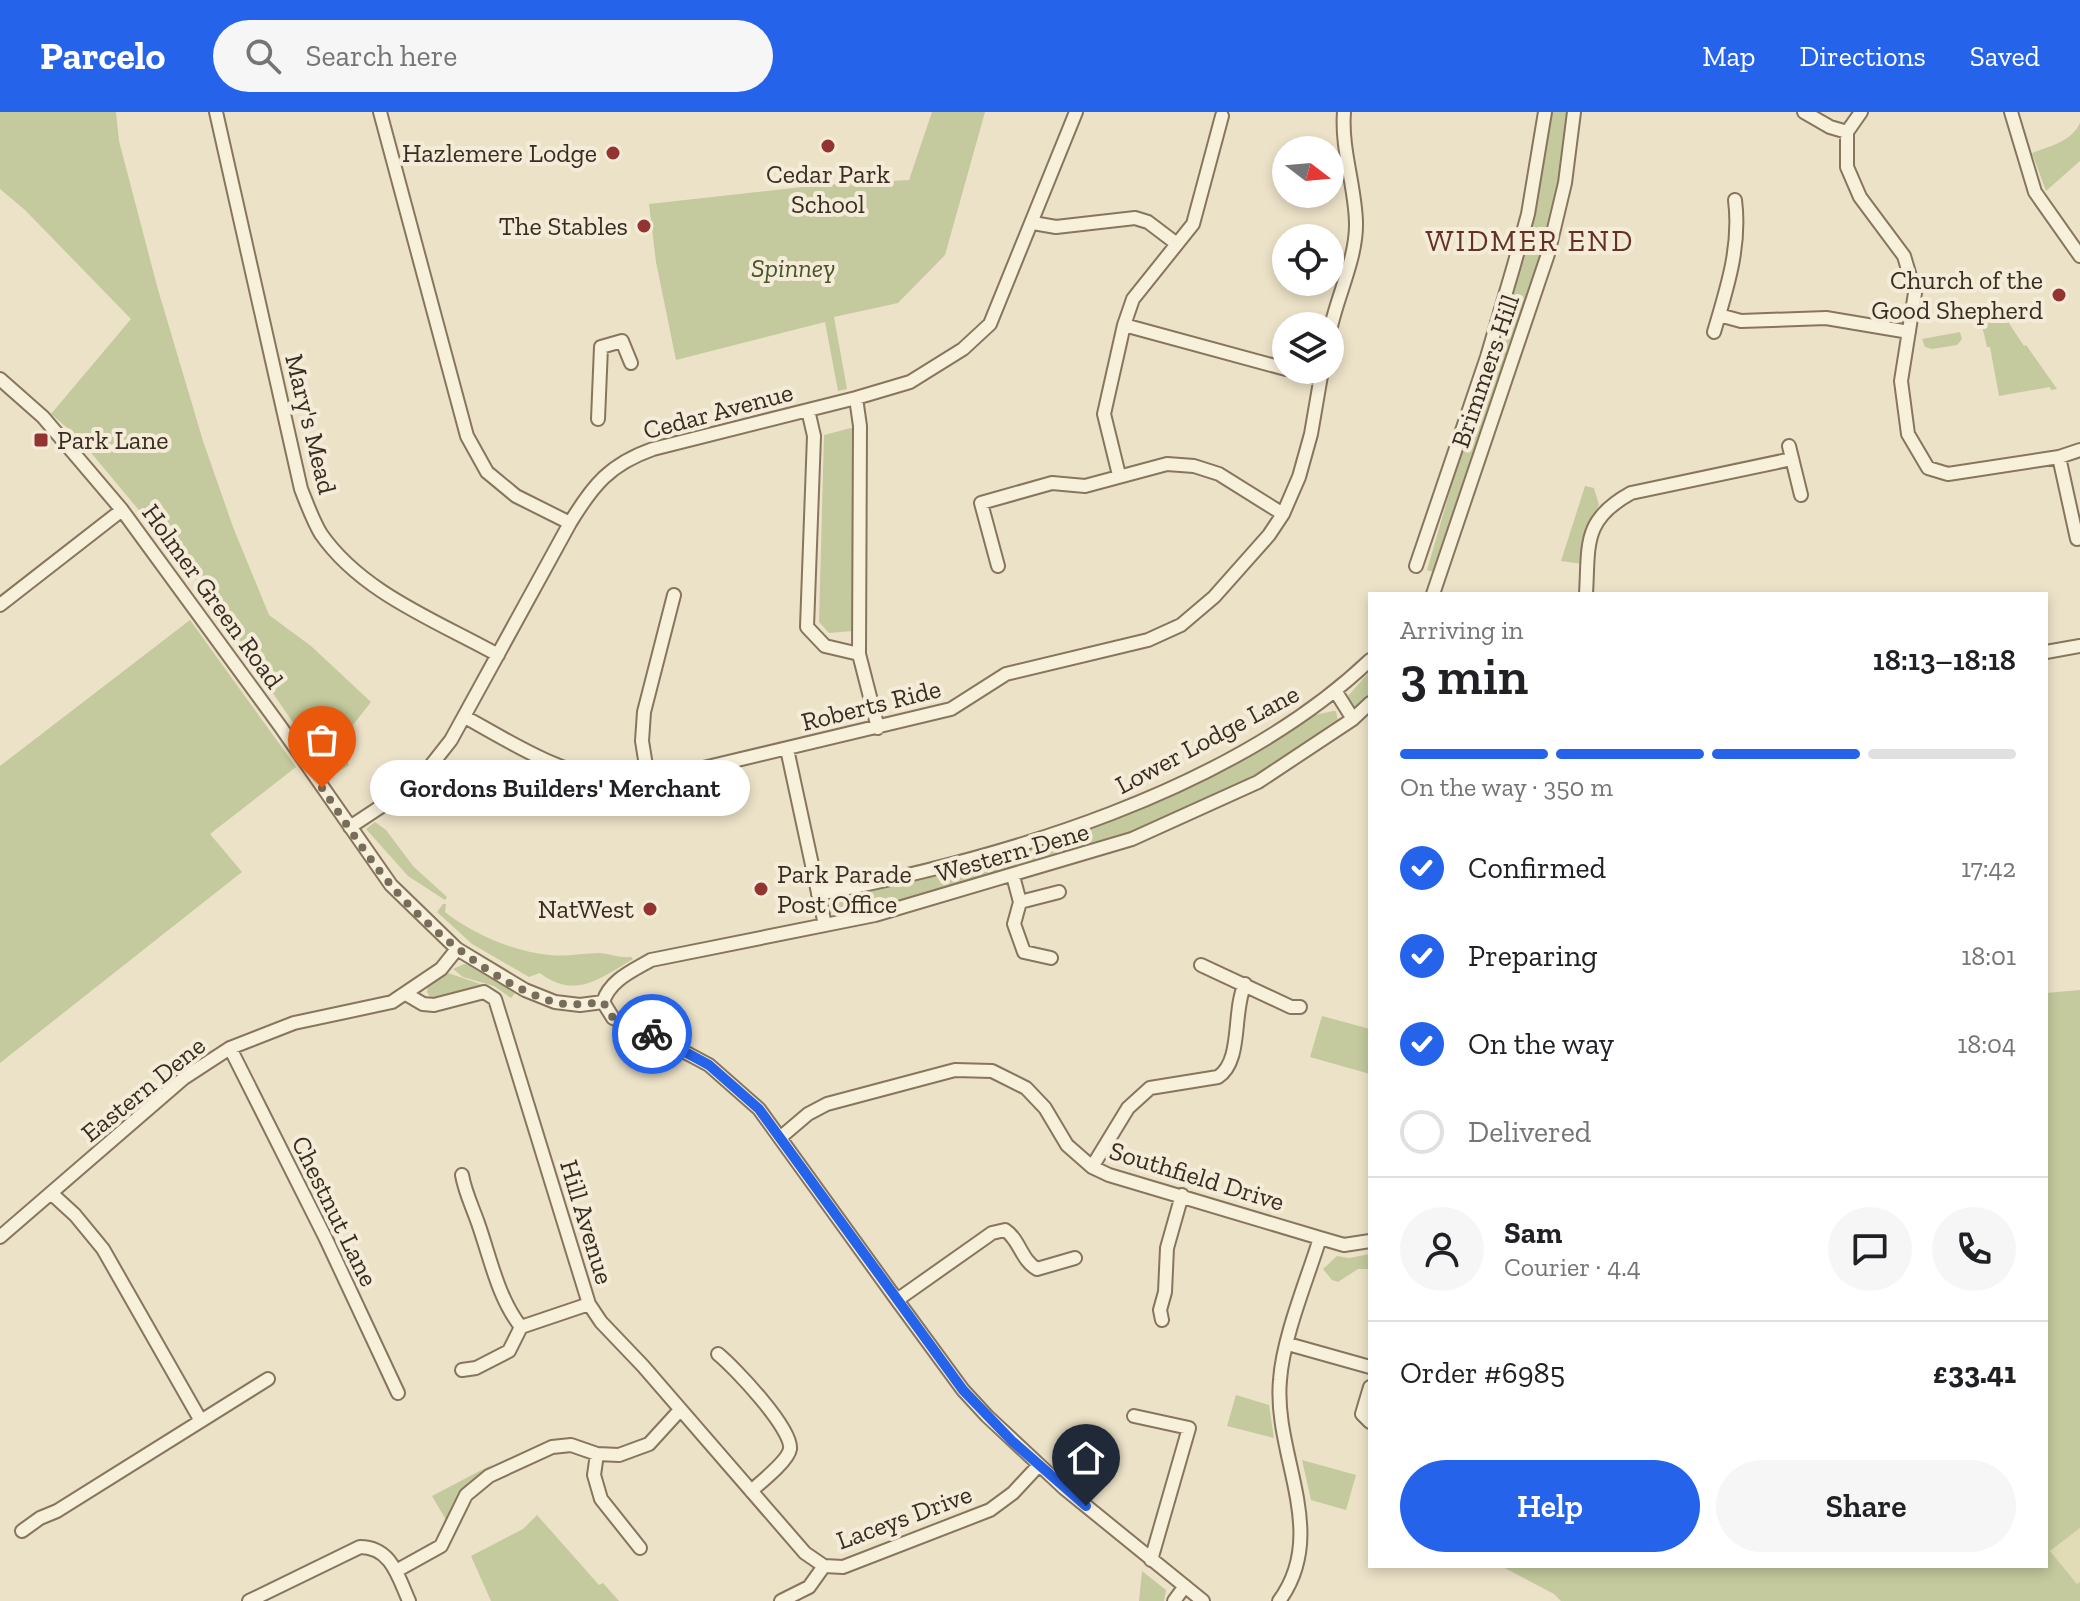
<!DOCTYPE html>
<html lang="en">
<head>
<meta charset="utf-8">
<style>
  body { margin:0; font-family:"Zilla Slab",serif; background:#f6f6f6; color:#202124; height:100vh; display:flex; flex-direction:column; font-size:30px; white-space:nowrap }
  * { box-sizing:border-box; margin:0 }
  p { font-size:26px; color:#757577 }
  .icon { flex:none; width:44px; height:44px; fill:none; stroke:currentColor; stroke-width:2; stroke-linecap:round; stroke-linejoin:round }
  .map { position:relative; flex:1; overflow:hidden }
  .details { position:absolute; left:1368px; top:480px; width:680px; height:976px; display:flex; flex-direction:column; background:#fff; border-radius:0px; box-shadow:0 4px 12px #0003 }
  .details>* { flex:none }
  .needle { width:52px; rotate:106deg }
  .buttons { position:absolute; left:1272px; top:24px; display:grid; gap:16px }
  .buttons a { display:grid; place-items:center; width:72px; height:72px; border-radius:50%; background:#fff; box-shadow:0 4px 12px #0003; font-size:40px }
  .pin { position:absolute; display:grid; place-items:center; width:68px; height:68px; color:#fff; margin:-82px -34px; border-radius:50% 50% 50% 0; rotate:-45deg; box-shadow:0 0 8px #0007 }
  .pin .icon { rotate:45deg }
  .courier { position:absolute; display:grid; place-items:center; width:80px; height:80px; margin:-40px; border:6px solid #2563eb; border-radius:50%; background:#fff; color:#222; box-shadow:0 2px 10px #0007 }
  .bubble { position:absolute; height:56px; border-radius:28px; background:#fff; box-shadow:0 4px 12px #0003; font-size:26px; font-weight:600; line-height:56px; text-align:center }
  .overview em { font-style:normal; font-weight:600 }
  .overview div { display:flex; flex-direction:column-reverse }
  .overview { display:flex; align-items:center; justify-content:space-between; height:136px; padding:0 32px }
  h1 { font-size:52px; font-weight:600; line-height:60px }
  .bar { display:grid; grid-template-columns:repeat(4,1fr); gap:12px 8px; align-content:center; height:96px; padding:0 32px }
  .bar i { height:10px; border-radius:6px; background:#e0e0e0 }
  .bar .selected { background:#2563eb }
  .bar p { grid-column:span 4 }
  .line { display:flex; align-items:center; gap:20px; padding:0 32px; border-top:2px solid #e0e0e0 }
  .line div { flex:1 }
  .round { display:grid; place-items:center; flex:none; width:84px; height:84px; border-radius:42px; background:#f6f6f6 }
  ol { padding:0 32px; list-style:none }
  li { display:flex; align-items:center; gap:24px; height:88px }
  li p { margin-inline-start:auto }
  li .icon { padding:8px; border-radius:50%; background:#2563eb; color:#fff; stroke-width:4 }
  li:last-child { color:#757577 }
  li i { width:44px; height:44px; border:4px solid #e0e0e0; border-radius:50% }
  .primary-button { display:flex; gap:16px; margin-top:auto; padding:16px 32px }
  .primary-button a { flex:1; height:92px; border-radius:48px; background:#2563eb; color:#fff; font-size:32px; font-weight:600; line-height:92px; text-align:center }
  .primary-button a+a { background:#f6f6f6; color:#202124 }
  header { display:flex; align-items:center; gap:48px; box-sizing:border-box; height:112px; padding:0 40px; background:#2563eb; color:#fff }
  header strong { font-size:38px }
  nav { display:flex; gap:44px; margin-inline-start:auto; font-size:28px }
  .search { width:560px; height:72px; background:#f6f6f6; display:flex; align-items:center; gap:20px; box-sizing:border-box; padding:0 28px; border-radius:44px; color:#757577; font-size:30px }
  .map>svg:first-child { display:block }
  .farmland { fill:#e1dbb6 }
  .green { fill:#c4ca9d }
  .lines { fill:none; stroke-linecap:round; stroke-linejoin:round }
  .minor-casing { stroke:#87755e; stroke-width:16 }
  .minor { stroke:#f7f0db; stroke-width:12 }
  .done { stroke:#786c5b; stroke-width:8; stroke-dasharray:0 14.4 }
  .route { stroke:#2563eb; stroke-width:10 }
  .poi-dot { fill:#933332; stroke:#f4ecd8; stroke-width:3 }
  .labels { text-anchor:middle; stroke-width:8; stroke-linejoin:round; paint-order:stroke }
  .poi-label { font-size:26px; fill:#392d21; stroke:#f4ecd8; text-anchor:end }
  .park-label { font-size:26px; font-style:italic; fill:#485429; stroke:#f4ecd8 }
  .street-label { font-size:26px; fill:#392d21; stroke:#f4ecd8 }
  .quarter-label { font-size:30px; letter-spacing:2px; fill:#633223; stroke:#f4ecd8 }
</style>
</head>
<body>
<header>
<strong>Parcelo</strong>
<div class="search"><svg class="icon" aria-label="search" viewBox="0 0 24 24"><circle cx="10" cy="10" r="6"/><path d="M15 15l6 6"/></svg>Search here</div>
<nav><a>Map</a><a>Directions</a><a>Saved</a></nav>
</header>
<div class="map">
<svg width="2080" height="1489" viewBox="0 0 2080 1489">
  <rect width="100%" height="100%" fill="#ece2c8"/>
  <path class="farmland" d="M 2080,1416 L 2080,1470 L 2077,1472 L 2050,1439 Z"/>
  <path class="green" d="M 0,0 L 116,0 L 119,29 L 157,174 L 203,329 L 233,415 L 269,503 L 311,534 L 371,590 L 338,632 L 349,653 L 330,665 L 192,462 L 78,325 L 51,302 L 131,207 L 25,98 L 0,77 Z
    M 932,0 L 985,0 L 945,143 L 898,191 L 834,205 L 847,277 L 838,279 L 825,210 L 676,248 L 656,150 L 649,92 L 821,73 L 909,68 Z
    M 1552,0 L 1570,0 L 1554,107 L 1481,330 L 1433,460 L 1427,458 L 1461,341 L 1530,123 Z
    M 2080,11 L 2080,49 L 2046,79 L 2032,41 C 2050,34 2071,30 2080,11 Z
    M 1999,196 L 2024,234 L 2026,233 L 2057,277 L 2051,278 L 2050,275 L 1999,284 L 1990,235 L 1987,235 L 1982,214 L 1978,214 L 1987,201 Z
    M 1960,220 L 1962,227 L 1957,233 L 1932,237 L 1925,235 L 1922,227 Z
    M 855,315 L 853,519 L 829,521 L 819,510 L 824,323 Z
    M 1585,374 L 1594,376 L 1599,393 L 1590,410 L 1582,452 L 1561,449 Z
    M 190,508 L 296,655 L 210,722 L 242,760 L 0,951 L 0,654 Z
    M 1370,559 L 1370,584 L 1364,592 L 1353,594 L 1348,584 Z
    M 1333,599 L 1336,599 L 1338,610 L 1291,642 L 1231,676 L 1137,720 L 921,783 L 848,802 L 830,801 L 831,789 L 835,784 L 878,776 L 976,749 L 1138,698 L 1244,646 L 1315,603 Z
    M 375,710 L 386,718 L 413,754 L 447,785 L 445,788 L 408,764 L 366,717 Z
    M 443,792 L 446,792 L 445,800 C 473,822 514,840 550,843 C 566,845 584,841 600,841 C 611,842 619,846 631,845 L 633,847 C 601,866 575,888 540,861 L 529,865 L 472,832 L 437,800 Z
    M 464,852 L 472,853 L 515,881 L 511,886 L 494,874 L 463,865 L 453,857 Z
    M 448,861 L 489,875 L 435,887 L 431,886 L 427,880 L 428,875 Z
    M 2080,878 L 2080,1416 L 2050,1439 L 2077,1472 L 2080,1470 L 2080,1489 L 1561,1489 L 1554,1482 L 1501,1454 L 2046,1454 L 2046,881 Z
    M 1322,904 L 1370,917 L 1370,962 L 1310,945 Z
    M 1370,1142 L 1370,1157 L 1358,1157 L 1338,1170 L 1332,1168 L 1323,1157 L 1337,1144 L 1349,1146 Z
    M 1236,1283 L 1269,1293 L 1274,1326 L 1227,1314 Z
    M 1302,1348 L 1356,1363 L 1346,1398 L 1311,1388 Z
    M 493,1352 L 468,1371 L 446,1408 L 432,1384 Z
    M 537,1403 L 599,1473 L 603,1471 L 619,1489 L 491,1489 L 471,1444 L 523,1417 Z
    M 1142,1459 L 1166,1478 L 1164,1489 L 1139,1489 Z"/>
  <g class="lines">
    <defs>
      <path id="minor" d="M 216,0 L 301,377 C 307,392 313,409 321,422 C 362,481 437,509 498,543
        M 380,0 L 467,324 L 487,360 L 516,384 L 570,411
        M 1804,0 L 1830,15 L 1847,20
        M 1861,0 L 1847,20 L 1847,55 L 1860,85 L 1904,144 L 1915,181 L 1901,269 L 1908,322 L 1928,356 L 1948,362 L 2059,345 L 2080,338
        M 2011,0 L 2035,80 L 2080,144
        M 1033,111 L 1056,115 L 1135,106 L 1148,110 L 1177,132
        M 1719,203 L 1741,209 L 1826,206 L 1909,220
        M 1124,213 L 1286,257
        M 1330,219 C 1337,184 1357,146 1356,110 C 1355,73 1341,37 1344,0
        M 1714,220 C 1727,176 1741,134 1735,88
        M 1290,258 L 1320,266
        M 0,267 L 43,305 L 122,398 L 280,614 L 391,773 L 457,837 L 525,878 L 555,890 L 580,893 L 603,890
        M 856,286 L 860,314 L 859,542 L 878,616
        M 808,298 L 814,324 L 807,515 L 825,534 L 859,542
        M 598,307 L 601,235 L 622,229 L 631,251
        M 1789,334 L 1801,383
        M 2059,345 L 2077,427
        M 1119,363 L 1104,302 L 1124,213 L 1133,187 L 1193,112 L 1222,4
        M 998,454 L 981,391 L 1052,371 L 1085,374 L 1167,352 L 1194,354 L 1219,362 L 1283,402
        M 1416,454 L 1487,245 L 1514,153 L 1528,102 L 1545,0
        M 1433,482 L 1548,142 L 1565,71 L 1574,0
        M 1586,482 C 1589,433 1582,408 1631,381 L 1792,347
        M 0,493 L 122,398
        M 2046,540 L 2080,534
        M 1336,580 L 1353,607
        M 465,605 C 510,630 561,663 614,668 C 632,669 652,666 670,664 L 951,597 L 1006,562 L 1148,528 L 1181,513 L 1214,485 L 1269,423 L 1283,402 L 1299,365 L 1311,322 L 1322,258
        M 787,637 L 825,813
        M 648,666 L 642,629 L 644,600 L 674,483
        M 350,715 L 418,670 L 451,628 L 570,411 C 593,373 610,352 653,337 L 856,286 L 910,270 L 963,237 L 990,212 L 1076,0
        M 1013,764 L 1020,790 L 1014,812 L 1024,840 L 1051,846
        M 818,782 C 1003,747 1231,680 1370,548
        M 1020,790 L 1059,780
        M 1201,853 L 1291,895 L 1300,895
        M 406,882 L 423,892 L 434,893 L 484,880 L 495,887 L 589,1192 L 601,1210 L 643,1254 L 805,1441 L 824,1454
        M 603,890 L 613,906 L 651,922 L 709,953 L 759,997 L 897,1188 L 963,1278 L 987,1304 L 1064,1376 L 1203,1489
        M 603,890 C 610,868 632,859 651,848 L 875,803 L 1132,727 L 1258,670 L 1353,607 L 1370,591
        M 230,936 L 326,1127 L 398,1281
        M 781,1025 L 808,1002 L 827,992 L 955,958 L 992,959 L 1026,976 L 1045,996 L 1067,1033 L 1092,1055 L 1109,1063 L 1320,1126
        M 1092,1055 L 1128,996 L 1150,976 L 1218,965 C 1243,949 1232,899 1245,872
        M 462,1063 C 465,1080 472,1094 478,1111 C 490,1145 498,1186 521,1215
        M 51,1081 L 75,1103 L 103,1137 L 201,1309
        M 0,1125 L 184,966 L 230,936 L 294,911 L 392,890 L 441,857 L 457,837
        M 897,1188 L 992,1121 L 1005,1118 C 1020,1128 1021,1148 1037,1157 L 1075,1146
        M 1162,1208 L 1160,1198 L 1165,1180 L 1167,1136 L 1182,1083
        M 1288,1232 L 1370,1255
        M 718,1242 C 734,1255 793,1317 790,1337 C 788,1349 760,1371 751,1379
        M 462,1258 L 476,1256 L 509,1239 L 521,1215 L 589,1192
        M 1370,1275 L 1362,1302 L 1370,1310
        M 1134,1304 L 1189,1316 L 1151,1448
        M 597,1342 L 594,1363 L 601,1387 L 640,1436
        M 22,1419 L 40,1406 L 57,1399 L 268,1267
        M 396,1459 L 441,1434 L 466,1383 L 489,1364 L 552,1335 L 571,1333 L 597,1342 L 619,1343 L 649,1332 L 680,1298
        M 249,1489 L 360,1435 C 391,1435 398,1464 409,1489
        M 781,1489 L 809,1475 L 824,1454 L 843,1455 L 990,1398 L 1013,1381 L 1039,1353
        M 1174,1489 L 1185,1474
        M 1279,1489 C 1330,1420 1273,1343 1280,1268 C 1283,1225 1307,1168 1320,1126 L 1344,1133 L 1370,1129"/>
    </defs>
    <use href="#minor" class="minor-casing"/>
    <use href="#minor" class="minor"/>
  </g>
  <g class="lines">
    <path class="done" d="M 322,676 C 344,708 365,742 390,772 C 427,817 498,874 554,890 C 570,894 587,892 603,890 L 613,906 L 652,922"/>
    <path class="route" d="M 652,922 L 709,953 L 759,997 L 963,1278 L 1012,1329 L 1086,1394"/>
  </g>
  <g class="poi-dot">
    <circle cx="828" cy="34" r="8"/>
    <circle cx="613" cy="41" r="8"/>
    <circle cx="644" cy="114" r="8"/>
    <circle cx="2059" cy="183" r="8"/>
    <rect x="33" y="320" width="16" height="16" rx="4"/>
    <circle cx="761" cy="777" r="8"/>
    <circle cx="650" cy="797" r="8"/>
  </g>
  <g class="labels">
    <g class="poi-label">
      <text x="597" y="50">Hazlemere Lodge</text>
      <text x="828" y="71" text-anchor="middle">Cedar Park<tspan x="828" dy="30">School</tspan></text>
      <text x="628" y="123">The Stables</text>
      <text x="2043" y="177">Church of the<tspan x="2043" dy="30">Good Shepherd</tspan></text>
      <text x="57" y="337" text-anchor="start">Park Lane</text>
      <text x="777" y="771" text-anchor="start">Park Parade<tspan x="777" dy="30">Post Office</tspan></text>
      <text x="634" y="806">NatWest</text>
    </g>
    <g class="park-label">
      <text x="793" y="165">Spinney</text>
    </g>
    <g class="street-label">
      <text transform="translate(1485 259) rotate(-71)" y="9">Brimmers Hill</text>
      <text transform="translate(718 299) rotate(-15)" y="9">Cedar Avenue</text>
      <text transform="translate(311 312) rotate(76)" y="9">Mary's Mead</text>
      <text transform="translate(213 484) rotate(54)" y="9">Holmer Green Road</text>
      <text transform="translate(871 593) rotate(-14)" y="9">Roberts Ride</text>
      <text transform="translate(1207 627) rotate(-28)" y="9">Lower Lodge Lane</text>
      <text transform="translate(1012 740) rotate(-16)" y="9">Western Dene</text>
      <text transform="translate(143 977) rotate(-39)" y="9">Eastern Dene</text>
      <text transform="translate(1197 1064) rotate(17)" y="9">Southfield Drive</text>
      <text transform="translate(335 1099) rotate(64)" y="9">Chestnut Lane</text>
      <text transform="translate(587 1110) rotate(73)" y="9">Hill Avenue</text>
      <text transform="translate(904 1405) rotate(-20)" y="9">Laceys Drive</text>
    </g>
    <g class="quarter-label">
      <text x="1530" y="139">WIDMER END</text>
    </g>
  </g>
</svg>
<div class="buttons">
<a><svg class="needle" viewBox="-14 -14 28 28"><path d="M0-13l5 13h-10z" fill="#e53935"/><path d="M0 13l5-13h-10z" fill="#757577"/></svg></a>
<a><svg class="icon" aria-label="locate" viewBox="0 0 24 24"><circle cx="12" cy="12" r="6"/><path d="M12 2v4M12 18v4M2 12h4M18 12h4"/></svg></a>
<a><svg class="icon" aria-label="layers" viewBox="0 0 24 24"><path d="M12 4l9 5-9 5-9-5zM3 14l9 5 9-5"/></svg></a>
</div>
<div class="pin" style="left:322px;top:676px;background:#ea580c"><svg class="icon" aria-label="bag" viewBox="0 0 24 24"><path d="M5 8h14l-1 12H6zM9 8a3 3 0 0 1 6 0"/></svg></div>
<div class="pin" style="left:1086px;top:1394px;background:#1f2937"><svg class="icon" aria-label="home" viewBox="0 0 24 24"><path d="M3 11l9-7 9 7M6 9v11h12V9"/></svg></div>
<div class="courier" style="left:652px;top:922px"><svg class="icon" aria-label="bike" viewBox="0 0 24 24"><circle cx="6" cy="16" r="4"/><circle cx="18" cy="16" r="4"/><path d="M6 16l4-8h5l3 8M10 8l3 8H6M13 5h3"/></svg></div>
<div class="bubble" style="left:370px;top:648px;width:380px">Gordons Builders' Merchant</div>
<section class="details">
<div class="overview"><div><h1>3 min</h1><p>Arriving in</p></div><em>18:13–18:18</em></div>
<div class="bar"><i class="selected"></i><i class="selected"></i><i class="selected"></i><i></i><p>On the way · 350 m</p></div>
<ol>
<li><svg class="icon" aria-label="check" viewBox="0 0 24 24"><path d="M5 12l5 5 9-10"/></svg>Confirmed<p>17:42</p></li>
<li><svg class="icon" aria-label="check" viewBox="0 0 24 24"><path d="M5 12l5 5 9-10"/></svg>Preparing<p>18:01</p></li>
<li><svg class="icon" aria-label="check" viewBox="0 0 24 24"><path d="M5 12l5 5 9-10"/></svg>On the way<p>18:04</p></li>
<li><i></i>Delivered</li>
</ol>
<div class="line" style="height:144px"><a class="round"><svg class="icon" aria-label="person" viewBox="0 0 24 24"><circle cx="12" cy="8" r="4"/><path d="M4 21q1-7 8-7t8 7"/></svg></a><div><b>Sam</b><p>Courier · 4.4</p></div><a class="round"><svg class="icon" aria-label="chat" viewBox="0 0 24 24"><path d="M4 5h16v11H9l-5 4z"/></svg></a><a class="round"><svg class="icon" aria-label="phone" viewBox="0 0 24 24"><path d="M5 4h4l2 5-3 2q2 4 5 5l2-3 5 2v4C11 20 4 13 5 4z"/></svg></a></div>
<div class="line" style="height:104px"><div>Order #6985</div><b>£33.41</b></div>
<div class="primary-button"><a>Help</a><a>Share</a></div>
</section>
</div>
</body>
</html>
